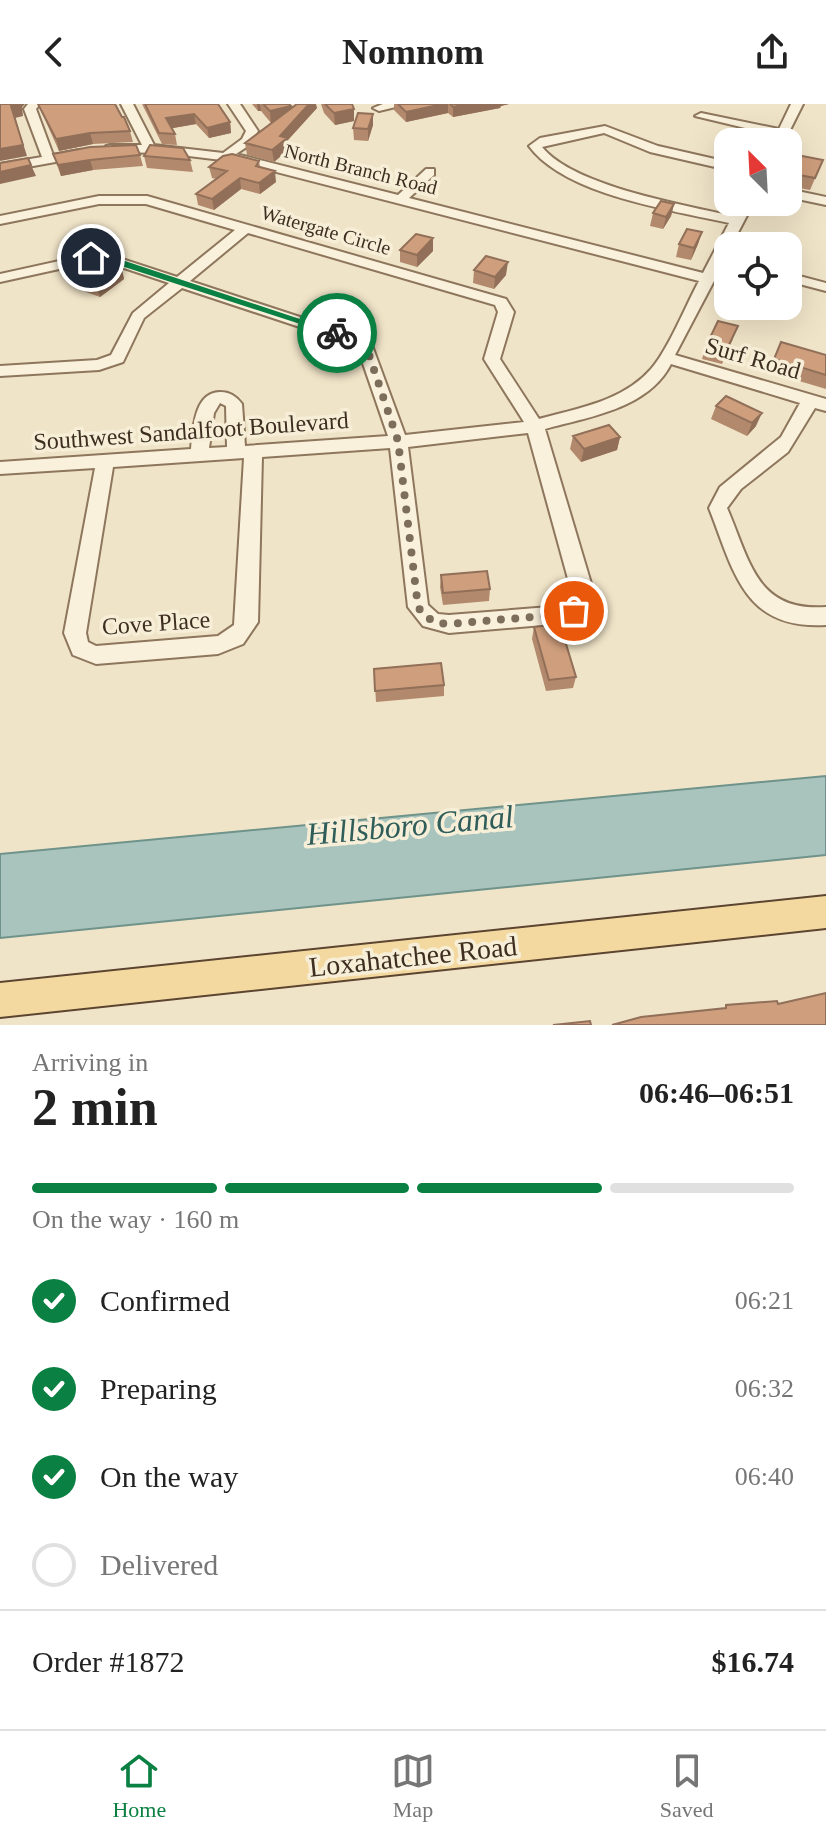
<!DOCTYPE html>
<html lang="en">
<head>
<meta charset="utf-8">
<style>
  body { margin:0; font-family:"Times New Roman",serif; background:#f2f2f2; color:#222; height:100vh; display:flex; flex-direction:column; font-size:30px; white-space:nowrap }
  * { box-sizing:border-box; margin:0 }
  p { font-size:26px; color:#767676 }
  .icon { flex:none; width:44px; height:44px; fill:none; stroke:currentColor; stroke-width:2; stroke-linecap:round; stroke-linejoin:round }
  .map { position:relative; height:921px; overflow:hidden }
  .details { display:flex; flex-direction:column; background:#fff; flex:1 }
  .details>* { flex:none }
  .needle { width:52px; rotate:336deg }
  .controls { position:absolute; left:714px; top:24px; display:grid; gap:16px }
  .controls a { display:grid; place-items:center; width:88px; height:88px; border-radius:16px; background:#fff; box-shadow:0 8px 32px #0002; font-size:40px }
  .pin { position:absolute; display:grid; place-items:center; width:68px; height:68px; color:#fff; margin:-34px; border:4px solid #fff; border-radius:50%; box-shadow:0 2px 8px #0007 }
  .courier { position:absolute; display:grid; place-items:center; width:80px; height:80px; margin:-40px; border:6px solid #0b8043; border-radius:50%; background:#fff; color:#222; box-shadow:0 2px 10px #0007 }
  .head em { font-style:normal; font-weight:800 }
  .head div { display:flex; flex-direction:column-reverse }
  .head { display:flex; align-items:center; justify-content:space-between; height:136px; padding:0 32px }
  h1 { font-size:52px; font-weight:800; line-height:60px }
  .bar { display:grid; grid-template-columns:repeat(4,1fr); gap:12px 8px; align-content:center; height:96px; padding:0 32px }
  .bar i { height:10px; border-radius:6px; background:#e0e0e0 }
  .bar .active { background:#0b8043 }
  .bar p { grid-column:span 4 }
  .line { display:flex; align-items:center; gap:20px; padding:0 32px; border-top:2px solid #e0e0e0 }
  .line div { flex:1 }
  ol { padding:0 32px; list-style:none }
  li { display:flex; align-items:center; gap:24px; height:88px }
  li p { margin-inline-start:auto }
  li .icon { padding:8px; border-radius:50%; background:#0b8043; color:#fff; stroke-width:4 }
  li:last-child { color:#767676 }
  li i { width:44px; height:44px; border:4px solid #e0e0e0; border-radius:50% }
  header { display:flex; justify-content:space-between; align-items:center; height:104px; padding:0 32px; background:#fff; font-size:36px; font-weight:800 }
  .dock { display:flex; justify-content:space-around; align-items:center; height:112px; border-top:2px solid #e0e0e0; background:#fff; font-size:22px; color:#767676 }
  .dock a { display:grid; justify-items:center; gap:4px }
  .dock .active { color:#0b8043 }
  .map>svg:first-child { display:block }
  .water { fill:#a9c4bc; stroke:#6f938a; stroke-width:2 }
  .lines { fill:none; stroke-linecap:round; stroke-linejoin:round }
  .minor-casing { stroke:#8d765c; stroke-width:4 }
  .major-casing { stroke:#5b4430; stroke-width:4 }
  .minor { fill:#faf1dc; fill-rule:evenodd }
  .major { fill:#f3d9a0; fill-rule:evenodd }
  .wall { fill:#b2896c }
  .shaded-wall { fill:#916f58 }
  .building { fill:#cf9f7d; stroke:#916f58; stroke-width:2 }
  .route { fill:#0b8043 }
  .done { stroke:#7c6e5b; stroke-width:8; stroke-dasharray:0 14.4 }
  .labels { text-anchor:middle; stroke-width:7; stroke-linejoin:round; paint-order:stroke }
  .far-street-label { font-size:20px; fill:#3d2e20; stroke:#f7eed8 }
  .street-label { font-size:24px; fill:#3d2e20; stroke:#f7eed8 }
  .near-street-label { font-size:28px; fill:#3d2e20; stroke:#f7eed8 }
  .near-water-label { font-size:32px; font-style:italic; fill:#2f5d5a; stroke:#f7eed8 }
</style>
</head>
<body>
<header><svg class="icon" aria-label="back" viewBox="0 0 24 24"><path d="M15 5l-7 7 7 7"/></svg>Nomnom<svg class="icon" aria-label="share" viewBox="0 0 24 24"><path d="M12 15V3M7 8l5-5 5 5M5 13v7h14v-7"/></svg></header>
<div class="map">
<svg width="826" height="921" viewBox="0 0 826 921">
  <rect width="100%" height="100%" fill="#f0e4c8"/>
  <path class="water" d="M 826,672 L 826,751 L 0,834 L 0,750 Z"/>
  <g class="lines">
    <defs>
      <path id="minor" d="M 28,0 L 40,0 L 36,5 L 53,51 L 79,46 L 85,50 L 83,53 L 0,68 L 0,60 L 42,53 L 24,5 Z
        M 121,0 L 133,0 L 154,41 L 223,49 L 242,35 L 246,27 L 228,0 L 240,0 L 258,27 L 251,40 L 236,50 L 398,91 L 426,65 L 434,65 L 434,71 L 409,94 L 703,169 L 729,119 C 671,106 565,91 529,42 L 540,34 L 605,22 L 658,42 L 728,58 L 728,66 L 650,48 L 604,29 L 542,43 C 573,82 684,101 733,112 L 740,98 L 754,98 L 731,142 L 728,142 L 715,175 L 675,251 L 826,295 L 826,307 L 815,304 L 788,348 L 741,385 L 727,404 C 750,457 756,508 826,503 L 826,521 C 743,526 734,467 709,404 L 720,383 L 781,333 L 800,299 L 671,260 C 648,305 588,313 545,325 L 593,486 L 590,502 L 567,519 L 449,529 L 423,522 L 408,503 L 390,344 L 262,353 L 258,518 L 243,540 L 218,550 L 96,560 L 73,551 L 64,529 L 95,364 L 0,370 L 0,358 L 191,345 C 193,326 194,287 221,288 C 230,288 237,293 242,300 L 245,342 L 388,332 L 357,242 L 182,184 L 144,214 L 123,258 L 99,266 L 0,272 L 0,262 L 97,256 L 111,251 L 133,209 L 169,179 L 106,158 L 91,158 L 0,178 L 0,170 L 91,150 L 107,150 L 177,173 L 235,126 L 146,100 L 99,100 L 0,120 L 0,112 L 99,92 L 147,92 L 506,195 L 514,208 L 500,255 L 539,315 C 579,304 623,297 651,265 C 668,246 686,201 699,177 L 238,58 L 164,49 L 106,48 L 106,42 L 110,41 L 142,41 ZM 248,129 L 495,201 L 498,208 L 484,255 L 524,318 L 405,331 L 370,236 L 190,177 ZM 220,299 L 226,302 L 227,343 L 209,344 L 214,309 ZM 528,329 L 573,493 L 562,502 L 449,511 L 438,510 L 428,501 L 408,343 ZM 244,354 L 234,521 L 218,532 L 96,542 L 88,538 L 86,529 L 113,363 Z
        M 383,0 L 408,0 L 379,7 L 373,4 Z
        M 791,0 L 803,0 L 784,38 L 772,38 L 775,31 L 695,12 L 701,9 L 779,25 Z
        M 788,85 L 826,93 L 826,101 L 788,93 Z
        M 788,169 L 826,179 L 826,187 L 788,177 Z"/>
      <path id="major" d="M 826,792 L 826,824 L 0,913 L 0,879 Z"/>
    </defs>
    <use href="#minor" class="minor-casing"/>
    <use href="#major" class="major-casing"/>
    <use href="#minor" class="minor"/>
    <use href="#major" class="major"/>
  </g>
  <path class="wall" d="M 38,0 L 115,0 L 130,27 L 133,38 L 93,40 L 59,47 Z
    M 142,0 L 218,0 L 230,18 L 231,29 L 209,34 L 196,20 L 172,24 L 175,30 L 177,41 L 162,40 Z
    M 252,0 L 289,0 L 291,4 L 317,4 L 287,37 L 288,46 L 274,58 L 247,51 L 245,39 L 273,18 L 271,19 L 261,7 L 258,7 Z
    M 321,0 L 352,0 L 354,17 L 335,21 L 324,9 Z
    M 394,0 L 509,0 L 501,2 L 500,4 L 453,13 L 448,9 L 406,18 L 394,6 Z
    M 373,10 L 373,21 L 368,37 L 354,36 L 353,24 Z
    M 53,50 L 140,51 L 143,62 L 93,66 L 61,72 Z
    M 797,51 L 823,56 L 810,86 L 788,82 L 788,73 Z
    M 144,52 L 190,56 L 193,68 L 147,64 Z
    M 259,57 L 260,63 L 276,78 L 260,90 L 241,85 L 214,106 L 198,101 L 196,90 L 216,75 L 212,74 L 209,63 Z
    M 674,100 L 671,112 L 663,125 L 650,122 L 653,109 Z
    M 702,128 L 698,140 L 691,156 L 676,153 L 679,140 Z
    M 433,134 L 433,147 L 417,163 L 400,158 L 400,146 Z
    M 121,162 L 124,175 L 100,193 L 83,187 L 79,174 Z
    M 474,166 L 506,171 L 494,185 L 473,179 Z
    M 733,235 L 722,260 L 702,255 L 706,242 Z
    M 781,238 L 826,251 L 826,285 L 769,268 Z
    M 716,302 L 756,322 L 747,332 L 711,315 Z
    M 573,332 L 620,333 L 617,346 L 581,358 L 570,345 Z
    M 441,471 L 490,485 L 489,497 L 443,501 L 440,483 Z
    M 534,523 L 576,573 L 573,584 L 546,587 L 532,535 Z
    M 374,565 L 444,581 L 444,592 L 376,598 Z"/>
  <path class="shaded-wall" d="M 19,0 L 25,0 L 22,3 L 23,12 L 15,14 L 27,52 L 0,57 L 0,45 L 11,2 Z
    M 257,0 L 260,0 L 261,7 L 258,7 Z
    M 309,0 L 316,0 L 317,4 L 287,37 L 288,46 L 274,58 L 272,46 L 280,32 Z
    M 443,0 L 448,0 L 448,9 L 406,18 L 406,8 Z
    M 467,0 L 509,0 L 501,2 L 500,4 L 453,13 L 453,3 Z
    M 291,2 L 292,13 L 271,19 L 270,7 Z
    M 354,5 L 354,17 L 335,21 L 334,9 Z
    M 194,10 L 196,20 L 168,25 L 166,14 Z
    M 373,10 L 373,21 L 368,37 L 368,25 Z
    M 230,18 L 231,29 L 209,34 L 207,24 Z
    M 90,29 L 93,40 L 59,47 L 56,35 Z
    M 90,56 L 93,66 L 61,72 L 58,61 Z
    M 31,61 L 36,72 L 0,80 L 0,68 Z
    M 275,67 L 276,78 L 260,90 L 259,79 Z
    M 240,74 L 241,85 L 214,106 L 212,95 Z
    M 674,100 L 671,112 L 663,125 L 666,113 Z
    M 702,128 L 698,140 L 691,156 L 694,144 Z
    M 433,134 L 433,147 L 417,163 L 417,151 Z
    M 508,158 L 506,171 L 494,185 L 495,173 Z
    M 121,162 L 124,175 L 100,193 L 96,180 Z
    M 762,309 L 756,322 L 747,332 L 752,319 Z
    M 620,333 L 617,346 L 581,358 L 584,345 Z"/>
  <path class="building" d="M 0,0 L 19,0 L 20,1 L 11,2 L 23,41 L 0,45 Z
    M 38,0 L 115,0 L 122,13 L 124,13 L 130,27 L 90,29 L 56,35 Z
    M 145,0 L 218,0 L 230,18 L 207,24 L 194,10 L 166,14 L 175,30 L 159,29 Z
    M 263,0 L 289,0 L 291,2 L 270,7 Z
    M 297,0 L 309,0 L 280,32 L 287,34 L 272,46 L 245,39 Z
    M 325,0 L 352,0 L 354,5 L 334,9 Z
    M 398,0 L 443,0 L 406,8 Z
    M 450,0 L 467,0 L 453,3 Z
    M 358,9 L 373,10 L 368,25 L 353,24 Z
    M 136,41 L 140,51 L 90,56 L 58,61 L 53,50 L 90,43 Z
    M 150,41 L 183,44 L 190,56 L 144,52 Z
    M 232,50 L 259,57 L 256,62 L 275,67 L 259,79 L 240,74 L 212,95 L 196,90 L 227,67 L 209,63 L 223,52 Z
    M 797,51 L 823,56 L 815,74 L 789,69 Z
    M 28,54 L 31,61 L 0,68 L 0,59 Z
    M 661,97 L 674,100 L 666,113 L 653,109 Z
    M 687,125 L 702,128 L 694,144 L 679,140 Z
    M 416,130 L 433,134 L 417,151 L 400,146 Z
    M 486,152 L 508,158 L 495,173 L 474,166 Z
    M 104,157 L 121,162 L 96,180 L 79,174 Z
    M 718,217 L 738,222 L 726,247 L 706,242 Z
    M 781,238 L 826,251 L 826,271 L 774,255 Z
    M 726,292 L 762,309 L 752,319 L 716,302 Z
    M 609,321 L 620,333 L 584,345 L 573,332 Z
    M 487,467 L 490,485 L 443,489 L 441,471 Z
    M 560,520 L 576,573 L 549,576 L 534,523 Z
    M 441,559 L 444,581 L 375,587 L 374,565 Z
    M 826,889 L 826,921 L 612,921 L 641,913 L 726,904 L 726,901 L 777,897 L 778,900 Z
    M 590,917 L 591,921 L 553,921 Z"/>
  <path class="route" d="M 88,152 L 110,152 L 342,229 L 334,231 L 106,157 L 88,156 Z"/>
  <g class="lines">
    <path class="done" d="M 337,229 L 364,239 L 367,245 L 398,337 L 418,503 C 426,515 434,519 449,520 L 567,510 L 574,507"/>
  </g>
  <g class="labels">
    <g class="far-street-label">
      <text transform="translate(361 65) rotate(14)" y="7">North Branch Road</text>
      <text transform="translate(326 126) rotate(16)" y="7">Watergate Circle</text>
    </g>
    <g class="street-label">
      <text transform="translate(753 254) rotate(16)" y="8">Surf Road</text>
      <text transform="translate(191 327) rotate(-4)" y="8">Southwest Sandalfoot Boulevard</text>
      <text transform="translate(156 519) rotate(-4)" y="8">Cove Place</text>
    </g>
    <g class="near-street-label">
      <text transform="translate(413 852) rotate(-6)" y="10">Loxahatchee Road</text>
    </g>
    <g class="near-water-label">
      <text transform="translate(410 721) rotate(-5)" y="11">Hillsboro Canal</text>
    </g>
  </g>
</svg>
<div class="controls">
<a><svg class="needle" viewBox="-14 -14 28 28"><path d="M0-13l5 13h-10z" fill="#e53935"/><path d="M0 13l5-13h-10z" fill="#767676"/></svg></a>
<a><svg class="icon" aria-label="locate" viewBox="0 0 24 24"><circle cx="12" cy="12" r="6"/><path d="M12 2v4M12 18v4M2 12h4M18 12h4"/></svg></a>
</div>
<div class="pin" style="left:574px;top:507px;background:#ea580c"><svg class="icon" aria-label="bag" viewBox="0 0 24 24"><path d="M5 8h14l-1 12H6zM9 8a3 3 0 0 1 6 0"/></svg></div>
<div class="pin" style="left:91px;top:154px;background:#1f2937"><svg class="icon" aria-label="home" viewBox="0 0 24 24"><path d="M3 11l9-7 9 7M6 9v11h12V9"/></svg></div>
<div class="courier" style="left:337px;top:229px"><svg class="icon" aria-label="bike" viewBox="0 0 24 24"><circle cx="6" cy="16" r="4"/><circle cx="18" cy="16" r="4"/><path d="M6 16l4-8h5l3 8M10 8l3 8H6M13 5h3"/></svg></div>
</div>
<section class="details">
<div class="head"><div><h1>2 min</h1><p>Arriving in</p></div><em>06:46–06:51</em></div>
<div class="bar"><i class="active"></i><i class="active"></i><i class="active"></i><i></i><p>On the way · 160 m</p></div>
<ol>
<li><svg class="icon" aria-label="check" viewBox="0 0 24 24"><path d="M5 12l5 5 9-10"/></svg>Confirmed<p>06:21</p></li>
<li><svg class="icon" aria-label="check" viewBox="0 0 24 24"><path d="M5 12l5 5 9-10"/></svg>Preparing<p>06:32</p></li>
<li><svg class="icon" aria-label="check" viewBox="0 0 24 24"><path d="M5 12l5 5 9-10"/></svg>On the way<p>06:40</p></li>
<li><i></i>Delivered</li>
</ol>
<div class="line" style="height:104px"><div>Order #1872</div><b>$16.74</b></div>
</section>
<nav class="dock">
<a class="active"><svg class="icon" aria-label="home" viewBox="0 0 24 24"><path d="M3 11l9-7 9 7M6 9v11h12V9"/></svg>Home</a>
<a><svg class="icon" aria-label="map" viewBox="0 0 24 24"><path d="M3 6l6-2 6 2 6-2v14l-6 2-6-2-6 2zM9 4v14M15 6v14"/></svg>Map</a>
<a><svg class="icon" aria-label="saved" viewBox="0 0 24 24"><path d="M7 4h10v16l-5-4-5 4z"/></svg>Saved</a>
</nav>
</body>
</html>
